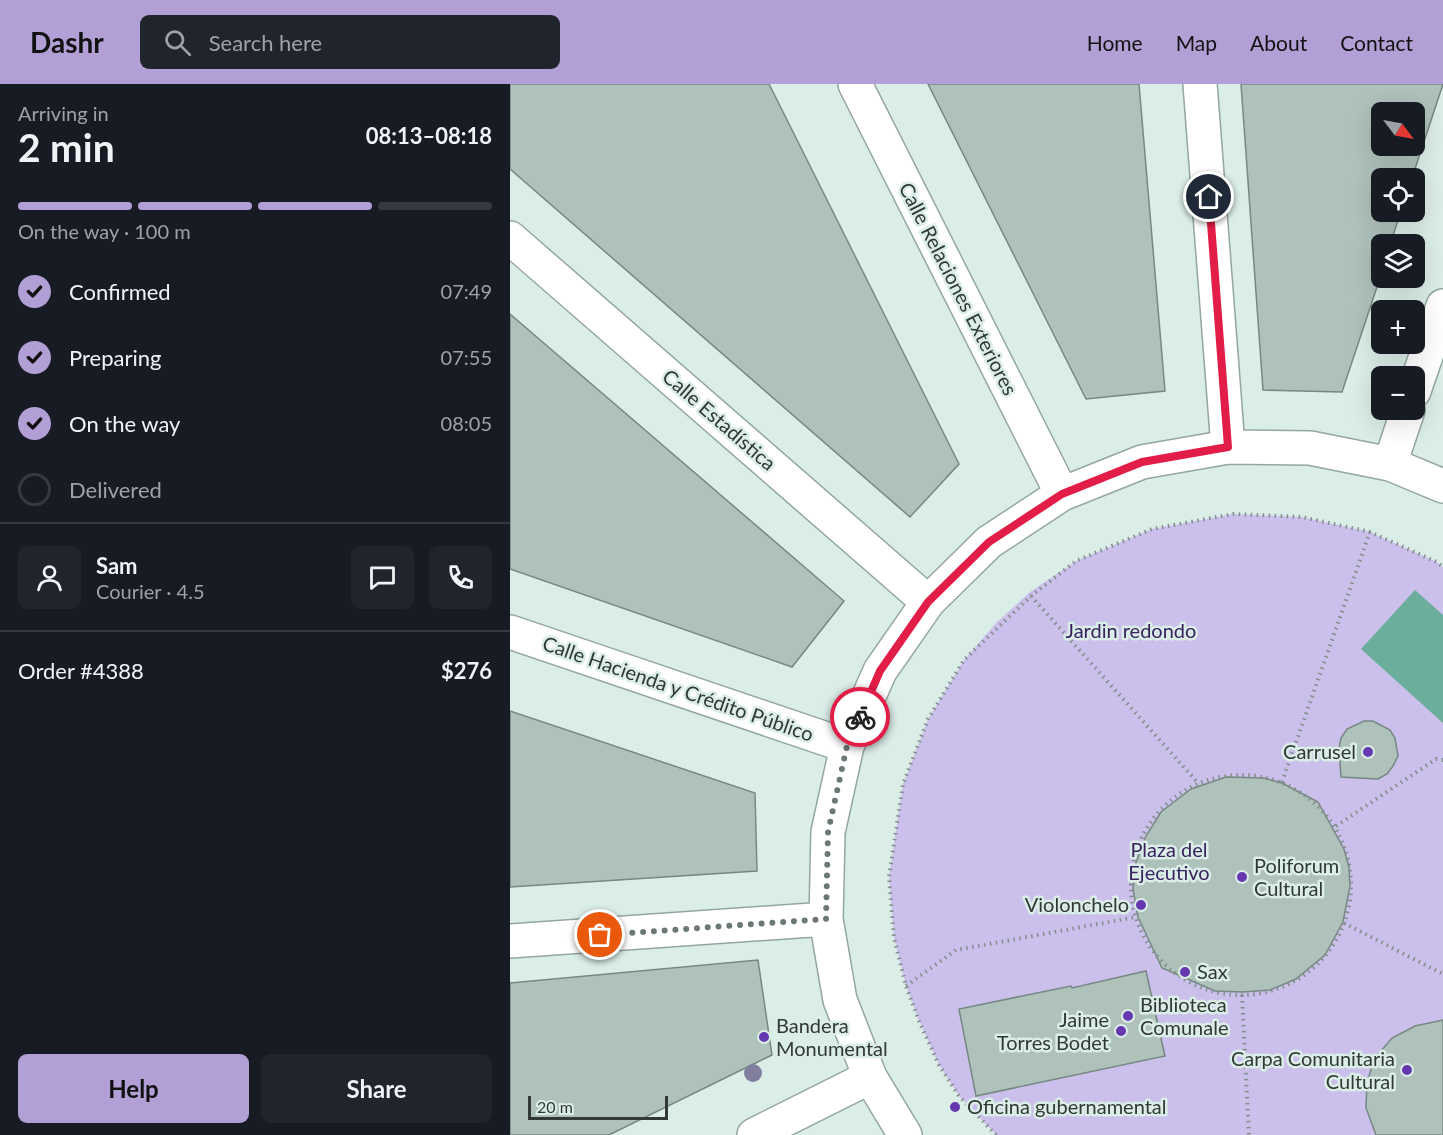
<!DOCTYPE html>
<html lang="en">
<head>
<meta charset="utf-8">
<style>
  body { margin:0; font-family:Lato,sans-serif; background:#20242c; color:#f1f3f6; height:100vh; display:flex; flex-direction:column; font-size:22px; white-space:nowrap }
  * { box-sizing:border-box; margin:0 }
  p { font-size:20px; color:#9ea1a6 }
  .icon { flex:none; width:33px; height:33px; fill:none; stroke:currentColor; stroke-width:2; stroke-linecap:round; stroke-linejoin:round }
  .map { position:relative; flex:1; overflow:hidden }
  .panel { display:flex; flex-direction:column; background:#171b24; width:510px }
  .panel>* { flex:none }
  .needle { width:39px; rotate:122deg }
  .fabs { position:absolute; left:861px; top:18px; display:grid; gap:12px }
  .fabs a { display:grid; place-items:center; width:54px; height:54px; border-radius:9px; background:#171b24; box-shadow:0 6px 24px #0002; font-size:30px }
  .scale { position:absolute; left:18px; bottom:15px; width:140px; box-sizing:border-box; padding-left:6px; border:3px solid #313936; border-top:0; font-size:16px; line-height:21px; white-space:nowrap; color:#313936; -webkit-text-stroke:4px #dbede7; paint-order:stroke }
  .pin { position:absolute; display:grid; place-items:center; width:51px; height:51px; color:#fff; margin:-26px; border:3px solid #fff; border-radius:50%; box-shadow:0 2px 6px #0007 }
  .courier { position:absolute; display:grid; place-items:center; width:60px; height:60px; margin:-30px; border:4px solid #e11d48; border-radius:50%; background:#fff; color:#222; box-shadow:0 2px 8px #0007 }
  .headline em { font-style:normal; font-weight:700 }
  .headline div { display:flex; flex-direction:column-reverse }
  .headline { display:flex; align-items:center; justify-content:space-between; height:102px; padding:0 18px }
  h1 { font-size:39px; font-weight:700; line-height:45px }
  .bar { display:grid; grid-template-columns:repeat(4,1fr); gap:9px 6px; align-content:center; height:72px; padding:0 18px }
  .bar i { height:8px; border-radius:4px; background:#363941 }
  .bar .active { background:#b29fd6 }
  .bar p { grid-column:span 4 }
  .line { display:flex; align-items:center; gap:15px; padding:0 18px; border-top:2px solid #363941 }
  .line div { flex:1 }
  .round { display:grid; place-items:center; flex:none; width:63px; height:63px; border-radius:9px; background:#20242c }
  ol { padding:0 18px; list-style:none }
  li { display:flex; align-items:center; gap:18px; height:66px }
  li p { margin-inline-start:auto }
  li .icon { padding:6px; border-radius:50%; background:#b29fd6; color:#111; stroke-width:4 }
  li:last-child { color:#9ea1a6 }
  li i { width:33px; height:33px; border:3px solid #363941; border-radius:50% }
  .cta { display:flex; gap:12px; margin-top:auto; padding:12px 18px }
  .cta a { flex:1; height:69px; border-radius:9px; background:#b29fd6; color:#111; font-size:24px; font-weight:700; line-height:69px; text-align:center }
  .cta a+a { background:#20242c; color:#f1f3f6 }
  header { display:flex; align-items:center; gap:36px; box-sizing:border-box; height:84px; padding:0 30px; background:#b29fd6; color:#111 }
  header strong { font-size:28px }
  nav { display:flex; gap:33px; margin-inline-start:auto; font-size:21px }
  .search { width:420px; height:54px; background:#20242c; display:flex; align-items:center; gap:15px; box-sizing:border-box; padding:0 21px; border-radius:9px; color:#9ea1a6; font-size:22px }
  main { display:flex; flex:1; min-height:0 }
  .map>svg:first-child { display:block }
  .green { fill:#cac0eb }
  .water { fill:#6bae9b }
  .building { fill:#afc1bb; stroke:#778883; stroke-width:1.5; fill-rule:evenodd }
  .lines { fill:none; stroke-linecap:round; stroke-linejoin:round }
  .minor-casing { stroke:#94a6a0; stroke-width:36 }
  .path { stroke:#828e8a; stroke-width:4; stroke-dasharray:1.5 4.5; stroke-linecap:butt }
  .minor { stroke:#fff; stroke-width:33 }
  .tree { fill:#827e9d }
  .done { stroke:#6c7874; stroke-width:6; stroke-dasharray:0 10.8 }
  .route { stroke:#e11d48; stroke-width:8 }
  .poi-dot { fill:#6638b0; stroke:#dbede7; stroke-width:2 }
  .labels { text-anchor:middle; stroke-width:5; stroke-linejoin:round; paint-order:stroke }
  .street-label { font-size:20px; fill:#313936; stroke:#dbede7 }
  .park-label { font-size:20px; fill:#392461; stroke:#dbede7 }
  .poi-label { font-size:20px; fill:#313936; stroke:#dbede7; text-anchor:start }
</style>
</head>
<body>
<header>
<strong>Dashr</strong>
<div class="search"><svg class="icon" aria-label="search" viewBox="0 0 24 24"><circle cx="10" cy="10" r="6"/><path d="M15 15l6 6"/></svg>Search here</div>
<nav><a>Home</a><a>Map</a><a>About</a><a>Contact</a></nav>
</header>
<main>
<section class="panel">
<div class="headline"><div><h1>2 min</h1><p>Arriving in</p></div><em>08:13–08:18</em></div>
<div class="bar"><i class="active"></i><i class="active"></i><i class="active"></i><i></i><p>On the way · 100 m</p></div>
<ol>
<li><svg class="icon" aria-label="check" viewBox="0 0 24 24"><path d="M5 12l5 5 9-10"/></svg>Confirmed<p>07:49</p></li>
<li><svg class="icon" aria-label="check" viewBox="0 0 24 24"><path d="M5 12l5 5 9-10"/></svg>Preparing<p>07:55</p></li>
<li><svg class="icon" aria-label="check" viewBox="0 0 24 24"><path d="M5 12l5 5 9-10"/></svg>On the way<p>08:05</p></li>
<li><i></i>Delivered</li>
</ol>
<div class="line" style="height:108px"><a class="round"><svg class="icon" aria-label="person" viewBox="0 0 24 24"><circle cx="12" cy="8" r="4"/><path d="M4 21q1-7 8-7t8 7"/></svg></a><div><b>Sam</b><p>Courier · 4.5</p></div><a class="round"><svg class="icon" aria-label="chat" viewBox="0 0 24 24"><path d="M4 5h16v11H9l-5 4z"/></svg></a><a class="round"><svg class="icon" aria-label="phone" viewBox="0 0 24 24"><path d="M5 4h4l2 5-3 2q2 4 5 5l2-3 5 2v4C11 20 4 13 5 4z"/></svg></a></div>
<div class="line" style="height:78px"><div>Order #4388</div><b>$276</b></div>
<div class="cta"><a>Help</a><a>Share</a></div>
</section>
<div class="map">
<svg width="933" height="1051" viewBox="0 0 933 1051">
  <rect width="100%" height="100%" fill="#dbede7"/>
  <path class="green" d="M 723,430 L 792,433 L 860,448 L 927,478 L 933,483 L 933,1051 L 486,1051 L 449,1012 L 429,981 L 409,937 L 396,902 L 384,854 L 379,793 L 393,700 L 418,635 L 454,576 L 486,539 L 520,508 L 566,477 L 642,445 Z"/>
  <path class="water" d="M 905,506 L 933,531 L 933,639 L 851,565 Z"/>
  <path class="building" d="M 0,0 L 259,0 L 449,380 L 400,433 L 0,85 Z
    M 418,0 L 629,0 L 655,307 L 576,315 Z
    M 731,0 L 933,0 L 902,94 L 872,94 L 872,128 L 891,128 L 880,160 L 872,160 L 872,188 L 832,308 L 753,306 ZM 872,28 L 904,28 L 904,62 L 872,62 Z
    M 0,230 L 334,517 L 282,583 L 0,485 Z
    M 0,627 L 245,709 L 247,787 L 0,803 Z
    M 854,637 L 863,637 L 880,646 L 885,654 L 888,672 L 883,682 L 877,690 L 868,695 L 831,693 L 829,664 L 831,654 L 837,645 Z
    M 716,693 L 754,694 L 772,699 L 808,718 L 834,765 L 839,783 L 840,802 L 833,838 L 815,871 L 786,895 L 760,906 L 733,908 L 705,907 L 652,884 L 628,833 L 623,805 L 626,778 L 636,752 L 651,728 L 681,705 Z
    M 248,876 L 262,971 L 99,1051 L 0,1051 L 0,899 Z
    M 636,887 L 655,972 L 466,1012 L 449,925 L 561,902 L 562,904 Z
    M 933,936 L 933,1051 L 866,1051 L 856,1024 L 857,998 L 865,974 L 882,954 L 905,942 Z"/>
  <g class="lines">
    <defs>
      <path id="minor" d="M 345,0 L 552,410
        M 690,0 L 718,363
        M 0,154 L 418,518
        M 904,307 L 933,222
        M 880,380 L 898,326
        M 0,548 L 337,662
        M 0,857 L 316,835
        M 244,1051 L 360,993
        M 395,1051 L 360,993 L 330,916 L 316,835 L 318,748 L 337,662 L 370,587 L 418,518 L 479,458 L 552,410 L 632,378 L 718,363 L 800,364 L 880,380 L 933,402"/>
    </defs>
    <use href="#minor" class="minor-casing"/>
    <path class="path" d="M 521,512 L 689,700
      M621 801a110 110 0 1 1 220 0a110 110 0 1 1-220 0Z
      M 772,698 L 860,448
      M 826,742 L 926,675 L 933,676
      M 834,839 L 933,890
      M 396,902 L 446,866 L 626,833
      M 732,911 L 739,1051
      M 486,1051 L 449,1012 L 429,981 L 409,937 L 396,902 L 384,854 L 379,793 L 393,700 L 418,635 L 454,576 L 521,512 L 566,477 L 642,445 L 723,430 L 792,433 L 860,448 L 927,478 L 933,483"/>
    <use href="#minor" class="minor"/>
  </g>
  <circle class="tree" cx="243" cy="989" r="9"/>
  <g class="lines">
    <path class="done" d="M 90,851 L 316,835 L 318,748 L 337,662 L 350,633"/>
    <path class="route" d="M 350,633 L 370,587 L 418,518 L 479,458 L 552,410 L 632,378 L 718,363 L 699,113"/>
  </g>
  <g class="poi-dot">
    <circle cx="858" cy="668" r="6"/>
    <circle cx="732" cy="793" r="6"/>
    <circle cx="631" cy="821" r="6"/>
    <circle cx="675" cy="888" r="6"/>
    <circle cx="618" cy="932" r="6"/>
    <circle cx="611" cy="947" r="6"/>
    <circle cx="254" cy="953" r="6"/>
    <circle cx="897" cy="986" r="6"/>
    <circle cx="445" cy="1023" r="6"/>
  </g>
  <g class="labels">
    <g class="street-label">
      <text transform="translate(448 205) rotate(63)" y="7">Calle Relaciones Exteriores</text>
      <text transform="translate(209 336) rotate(41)" y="7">Calle Estadística</text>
      <text transform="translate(168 605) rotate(19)" y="7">Calle Hacienda y Crédito Público</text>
    </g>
    <g class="park-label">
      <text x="621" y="554">Jardin redondo</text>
      <text x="659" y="773">Plaza del<tspan x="659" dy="23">Ejecutivo</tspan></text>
    </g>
    <g class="poi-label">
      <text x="846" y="675" text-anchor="end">Carrusel</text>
      <text x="744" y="789">Poliforum<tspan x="744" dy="23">Cultural</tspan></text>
      <text x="619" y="828" text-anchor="end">Violonchelo</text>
      <text x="687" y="895">Sax</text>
      <text x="630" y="928">Biblioteca<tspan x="630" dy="23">Comunale</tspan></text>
      <text x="599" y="943" text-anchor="end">Jaime<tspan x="599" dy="23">Torres Bodet</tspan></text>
      <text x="266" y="949">Bandera<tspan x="266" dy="23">Monumental</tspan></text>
      <text x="885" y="982" text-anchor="end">Carpa Comunitaria<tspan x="885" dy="23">Cultural</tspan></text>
      <text x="457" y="1030">Oficina gubernamental</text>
    </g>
  </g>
</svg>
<div class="fabs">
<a><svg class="needle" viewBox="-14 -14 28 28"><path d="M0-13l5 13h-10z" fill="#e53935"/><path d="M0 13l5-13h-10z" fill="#9ea1a6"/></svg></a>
<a><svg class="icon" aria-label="locate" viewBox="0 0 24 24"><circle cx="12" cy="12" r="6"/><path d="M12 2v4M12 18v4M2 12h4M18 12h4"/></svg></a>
<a><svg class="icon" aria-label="layers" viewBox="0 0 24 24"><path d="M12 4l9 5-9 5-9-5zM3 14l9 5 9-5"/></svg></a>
<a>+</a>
<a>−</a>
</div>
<div class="scale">20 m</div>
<div class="pin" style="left:90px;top:851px;background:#ea580c"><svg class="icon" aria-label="bag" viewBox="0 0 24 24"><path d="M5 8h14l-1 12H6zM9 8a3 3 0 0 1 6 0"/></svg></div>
<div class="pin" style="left:699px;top:113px;background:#1f2937"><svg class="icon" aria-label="home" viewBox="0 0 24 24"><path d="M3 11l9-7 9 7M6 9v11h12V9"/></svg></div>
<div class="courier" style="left:350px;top:633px"><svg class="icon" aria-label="bike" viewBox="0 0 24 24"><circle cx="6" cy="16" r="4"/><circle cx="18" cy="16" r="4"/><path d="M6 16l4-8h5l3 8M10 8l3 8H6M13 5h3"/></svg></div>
</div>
</main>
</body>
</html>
